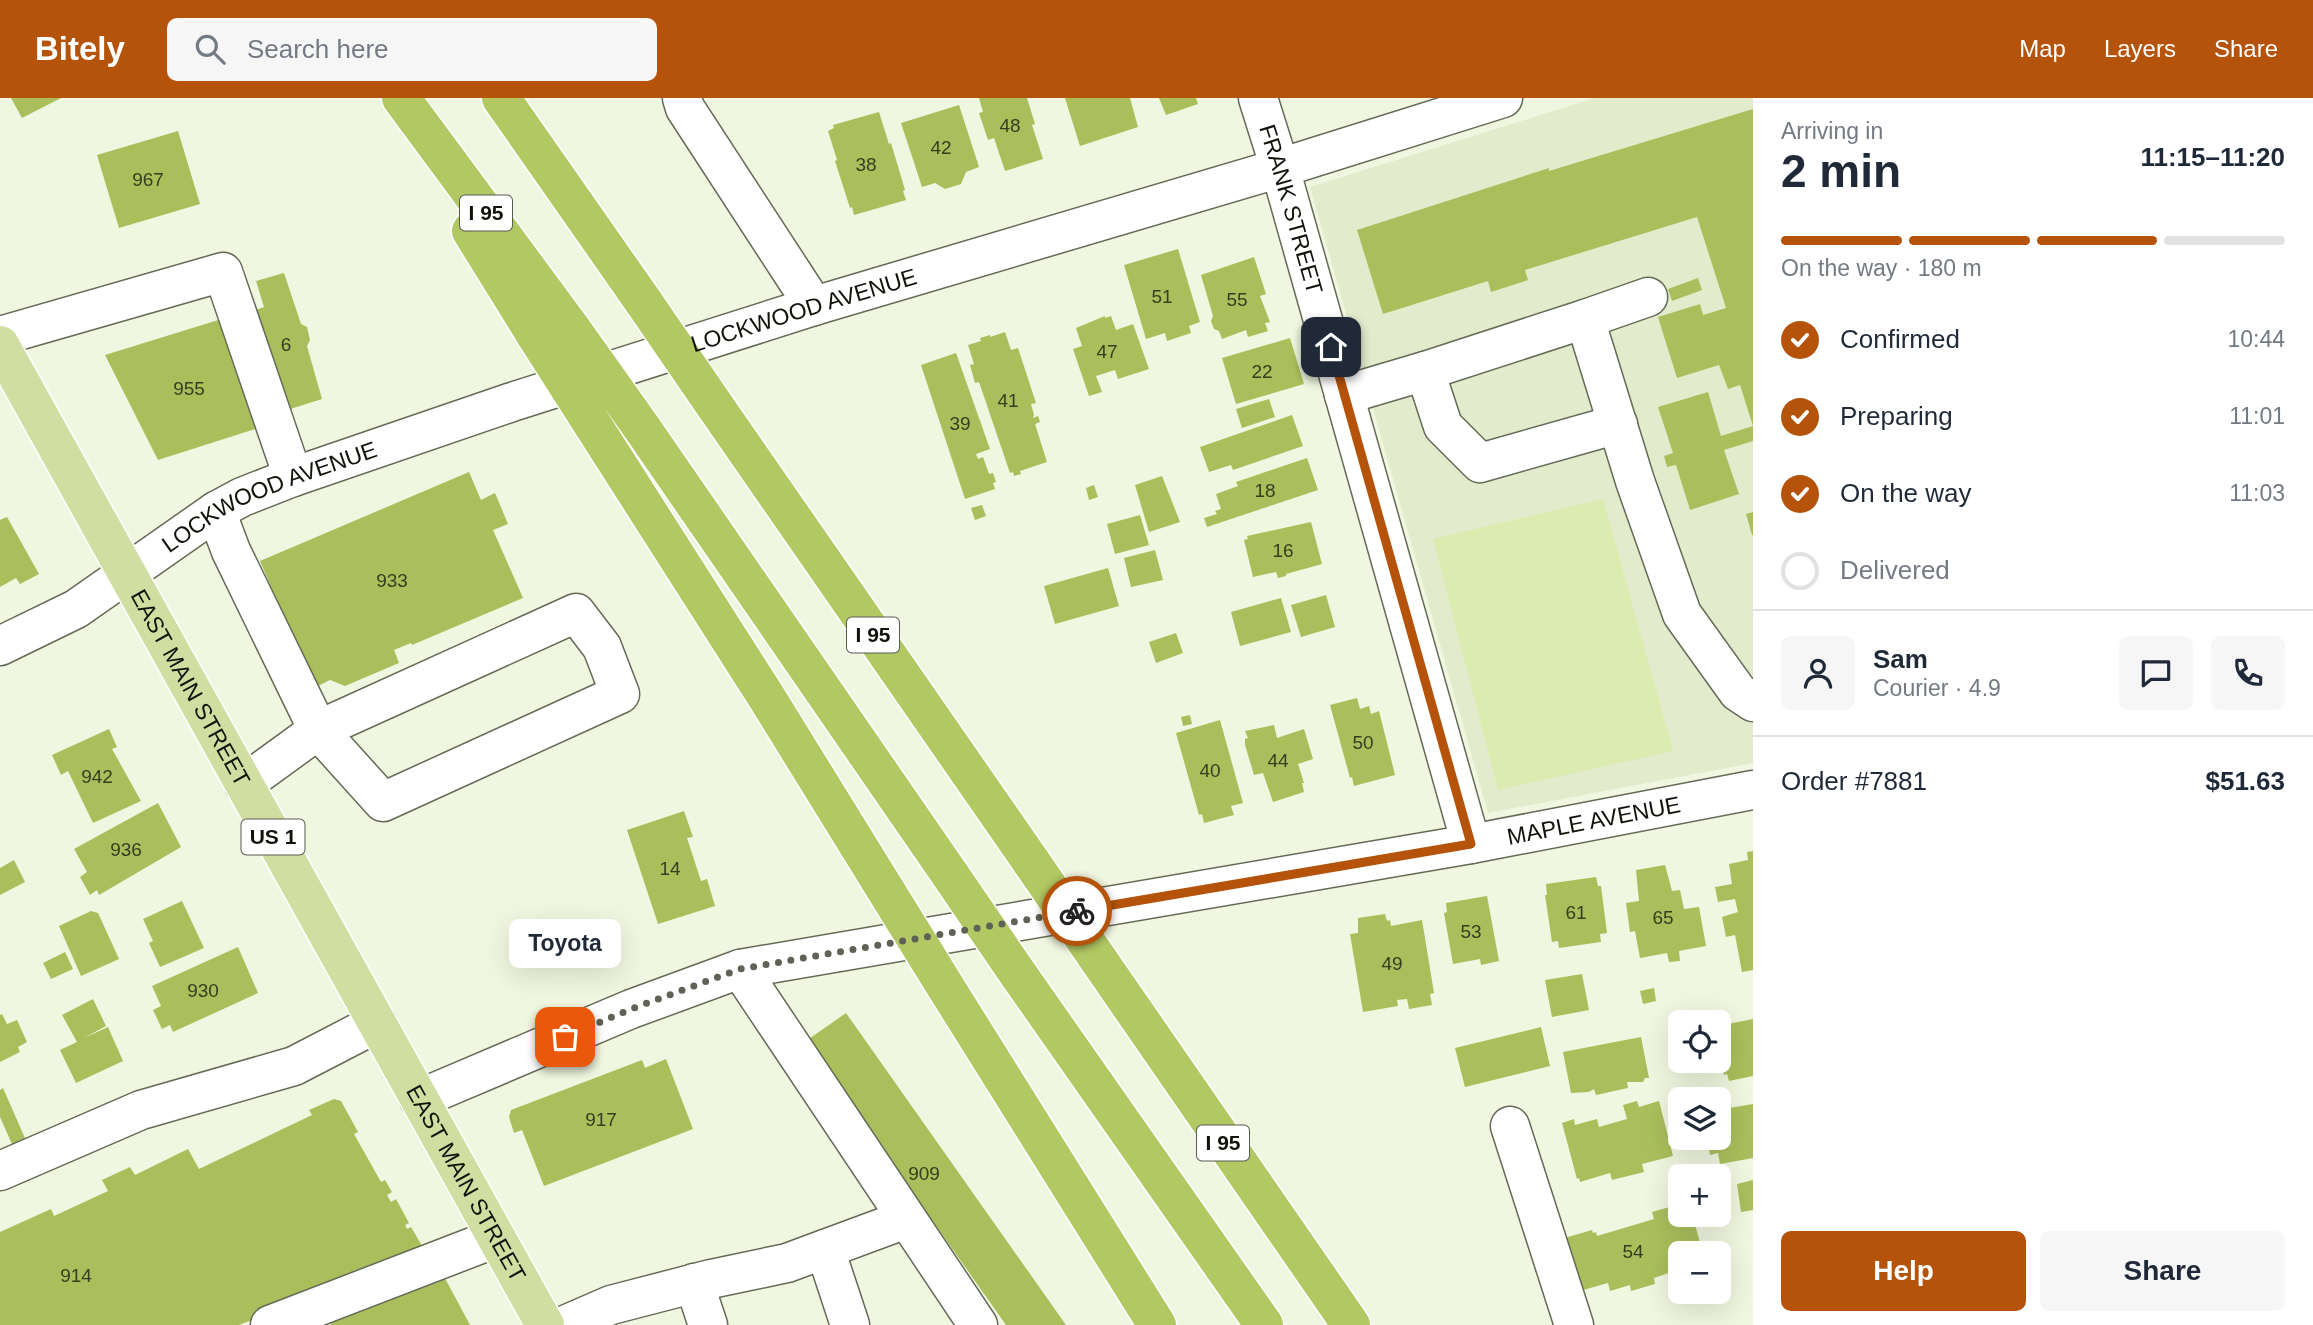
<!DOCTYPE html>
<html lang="en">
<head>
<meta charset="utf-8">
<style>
  body { margin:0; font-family:Helvetica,sans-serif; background:#f6f6f7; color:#1f2937; height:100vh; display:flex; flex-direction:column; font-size:26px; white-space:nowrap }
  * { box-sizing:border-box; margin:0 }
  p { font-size:23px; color:#747a83 }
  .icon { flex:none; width:38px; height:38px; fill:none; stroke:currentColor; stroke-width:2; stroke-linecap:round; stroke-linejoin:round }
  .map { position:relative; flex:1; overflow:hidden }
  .side { display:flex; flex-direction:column; background:#fff; width:560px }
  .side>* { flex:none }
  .fabs { position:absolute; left:1668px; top:912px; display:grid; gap:14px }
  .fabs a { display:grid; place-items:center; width:63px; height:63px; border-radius:10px; background:#fff; box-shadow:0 7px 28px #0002; font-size:35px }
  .pin { position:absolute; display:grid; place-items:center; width:60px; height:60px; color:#fff; margin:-30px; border-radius:14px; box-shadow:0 4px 10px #0006 }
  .courier { position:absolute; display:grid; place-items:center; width:70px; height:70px; margin:-35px; border:5px solid #b45309; border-radius:50%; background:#fff; color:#222; box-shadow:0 2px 9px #0007 }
  .bubble { position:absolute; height:49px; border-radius:10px; background:#fff; box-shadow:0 7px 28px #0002; font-size:23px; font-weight:800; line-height:49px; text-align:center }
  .overview em { font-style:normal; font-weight:800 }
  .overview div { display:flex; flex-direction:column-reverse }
  .overview { display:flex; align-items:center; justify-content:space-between; height:119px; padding:0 28px }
  h1 { font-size:46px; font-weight:800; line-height:52px }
  .bar { display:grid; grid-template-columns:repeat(4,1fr); gap:10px 7px; align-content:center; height:84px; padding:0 28px }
  .bar i { height:9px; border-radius:5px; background:#e0e1e3 }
  .bar .on { background:#b45309 }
  .bar p { grid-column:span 4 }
  .line { display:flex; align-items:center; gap:18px; padding:0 28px; border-top:2px solid #e0e1e3 }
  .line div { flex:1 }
  .round { display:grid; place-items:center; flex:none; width:74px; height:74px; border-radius:10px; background:#f6f6f7 }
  ol { padding:0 28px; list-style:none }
  li { display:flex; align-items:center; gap:21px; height:77px }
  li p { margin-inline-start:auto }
  li .icon { padding:7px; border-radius:50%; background:#b45309; color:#fff; stroke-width:4 }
  li:last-child { color:#747a83 }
  li i { width:38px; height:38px; border:4px solid #e0e1e3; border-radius:50% }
  .button { display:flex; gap:14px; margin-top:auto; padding:14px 28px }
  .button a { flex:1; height:80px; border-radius:10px; background:#b45309; color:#fff; font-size:28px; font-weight:800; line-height:80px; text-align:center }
  .button a+a { background:#f6f6f7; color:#1f2937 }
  header { display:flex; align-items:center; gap:42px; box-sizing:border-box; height:98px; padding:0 35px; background:#b45309; color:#fff }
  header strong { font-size:33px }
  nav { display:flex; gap:38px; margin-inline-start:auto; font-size:24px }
  .search { width:490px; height:63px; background:#f6f6f7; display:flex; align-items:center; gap:18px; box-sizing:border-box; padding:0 24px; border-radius:10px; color:#747a83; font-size:26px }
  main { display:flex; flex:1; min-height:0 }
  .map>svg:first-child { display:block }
  .built { fill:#e3ebcd }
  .green { fill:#dcebaf }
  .building { fill:#aabf5c }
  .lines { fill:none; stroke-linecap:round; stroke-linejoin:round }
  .minor-casing { stroke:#656a57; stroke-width:41 }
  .major-casing { stroke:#fff; stroke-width:41 }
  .highway-casing { stroke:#fff; stroke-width:41 }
  .minor { stroke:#fff; stroke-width:38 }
  .major { stroke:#d1dea1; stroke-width:38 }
  .highway { stroke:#b2c863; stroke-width:38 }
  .highway-bridge-casing { stroke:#fff; stroke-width:41; stroke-linecap:butt }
  .highway-bridge { stroke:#b2c863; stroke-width:38 }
  .done { stroke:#5f6255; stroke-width:7; stroke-dasharray:0 12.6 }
  .route { stroke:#b45309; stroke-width:9 }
  .labels { text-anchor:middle; stroke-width:5; stroke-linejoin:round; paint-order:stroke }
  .number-label { font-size:19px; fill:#373e1f }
  .shield { fill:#fff; stroke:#585a54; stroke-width:2 }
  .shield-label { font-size:21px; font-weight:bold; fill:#11130b }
  .street-label { font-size:23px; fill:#11130b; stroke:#fff }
</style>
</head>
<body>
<header>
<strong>Bitely</strong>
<div class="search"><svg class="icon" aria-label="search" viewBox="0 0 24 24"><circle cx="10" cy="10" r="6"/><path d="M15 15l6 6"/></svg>Search here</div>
<nav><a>Map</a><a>Layers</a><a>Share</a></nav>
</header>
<main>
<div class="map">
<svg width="1753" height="1227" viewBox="0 0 1753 1227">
  <rect width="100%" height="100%" fill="#f0f6df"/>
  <path class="built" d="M 1595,0 L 1753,0 L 1753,665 L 1488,715 L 1310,89 Z"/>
  <path class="green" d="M 1603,401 L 1673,653 L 1498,692 L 1433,441 Z"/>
  <path class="building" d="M 11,0 L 61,0 L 22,20 Z
    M 979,0 L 1027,0 L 1035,26 L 1032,27 L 1043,61 L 1005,73 L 994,40 L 988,42 L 979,15 L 983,14 Z
    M 1065,0 L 1130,0 L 1138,29 L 1080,48 Z
    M 1159,0 L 1196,0 L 1198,6 L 1166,17 Z
    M 959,7 L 979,69 L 966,74 L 961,86 L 945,91 L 935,85 L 922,89 L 901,25 Z
    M 1753,11 L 1753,328 L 1740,287 L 1728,291 L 1719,267 L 1677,280 L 1658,219 L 1700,206 L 1703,217 L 1726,210 L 1697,119 L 1525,172 L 1528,182 L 1491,194 L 1488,183 L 1383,216 L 1357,132 L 1549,70 L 1549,73 Z
    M 879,14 L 889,46 L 891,45 L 905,92 L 903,93 L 906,102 L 854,117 L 852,109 L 850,110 L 835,63 L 837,62 L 828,33 L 834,30 L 833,27 Z
    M 178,33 L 200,106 L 119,130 L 97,57 Z
    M 1178,151 L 1200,224 L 1189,228 L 1191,235 L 1167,243 L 1165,235 L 1146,241 L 1124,167 Z
    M 1254,159 L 1266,196 L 1260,198 L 1270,224 L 1265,225 L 1268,233 L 1248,239 L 1246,232 L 1222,241 L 1219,233 L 1214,231 L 1211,223 L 1213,218 L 1201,177 Z
    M 284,175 L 301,226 L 307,229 L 310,242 L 307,248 L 322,301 L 284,313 L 250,214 L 264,209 L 256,183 Z
    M 1698,180 L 1702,192 L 1672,203 L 1668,191 Z
    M 1105,218 L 1105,220 L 1111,218 L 1116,232 L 1133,226 L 1149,271 L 1118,281 L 1115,272 L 1096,278 L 1102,294 L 1089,298 L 1073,251 L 1082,248 L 1076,230 Z
    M 228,219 L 265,328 L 158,362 L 105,257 Z
    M 1005,234 L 1011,252 L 1018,250 L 1036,305 L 1031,306 L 1034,317 L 1033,320 L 1038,318 L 1040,324 L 1035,326 L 1047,364 L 1020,373 L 1021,376 L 1014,378 L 1013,374 L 1010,375 L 979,284 L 975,285 L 970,267 L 974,266 L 968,247 L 981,243 L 980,240 L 990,237 L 990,239 Z
    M 1290,240 L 1304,286 L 1236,306 L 1222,260 Z
    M 956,255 L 990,351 L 976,356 L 978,361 L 983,359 L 989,376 L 993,375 L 996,384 L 993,385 L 995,391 L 965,401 L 921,267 Z
    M 1708,294 L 1721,338 L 1753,328 L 1753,343 L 1724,352 L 1739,396 L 1690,412 L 1676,367 L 1667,369 L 1664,358 L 1673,355 L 1658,309 Z
    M 1269,301 L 1275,319 L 1242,330 L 1236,311 Z
    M 1292,317 L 1303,348 L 1233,372 L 1231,367 L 1209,374 L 1200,349 Z
    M 1307,360 L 1318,392 L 1207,429 L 1204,420 L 1217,416 L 1215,413 L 1221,411 L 1216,396 L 1238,388 L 1236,384 Z
    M 469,374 L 481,402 L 495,395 L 508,426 L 493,432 L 523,500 L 412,547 L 411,545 L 394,552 L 399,565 L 345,588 L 330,582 L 314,590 L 260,463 Z
    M 1162,378 L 1180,424 L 1149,434 L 1135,387 Z
    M 1094,387 L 1098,399 L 1089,402 L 1086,390 Z
    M 982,407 L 986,418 L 975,422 L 971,410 Z
    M 1753,414 L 1753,437 L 1752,437 L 1746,416 Z
    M 1140,417 L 1149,447 L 1115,456 L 1107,426 Z
    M 7,419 L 39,476 L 20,486 L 16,480 L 0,489 L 0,422 Z
    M 1311,424 L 1322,466 L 1286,476 L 1286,478 L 1278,480 L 1276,474 L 1253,479 L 1244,442 L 1248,441 L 1247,438 Z
    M 1155,452 L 1163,482 L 1131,489 L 1124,460 Z
    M 1108,470 L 1119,508 L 1055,526 L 1044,488 Z
    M 1326,497 L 1335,529 L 1301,539 L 1291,507 Z
    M 1281,500 L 1291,534 L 1240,548 L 1231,514 Z
    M 1176,535 L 1183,555 L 1156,565 L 1149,544 Z
    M 1357,600 L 1360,611 L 1369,608 L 1371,616 L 1379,613 L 1395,677 L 1354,688 L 1352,679 L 1350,680 L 1330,607 Z
    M 1190,617 L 1192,626 L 1183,628 L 1181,619 Z
    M 1220,622 L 1243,705 L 1231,708 L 1234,717 L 1204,725 L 1202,716 L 1199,717 L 1176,635 Z
    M 1274,627 L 1277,640 L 1304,631 L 1313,661 L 1298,666 L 1304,685 L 1302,685 L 1304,694 L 1273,704 L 1263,675 L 1254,677 L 1245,647 L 1245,641 L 1248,640 L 1245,633 Z
    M 109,631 L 117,649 L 112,651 L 141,703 L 93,725 L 68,673 L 61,677 L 52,657 Z
    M 158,705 L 181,749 L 99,797 L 97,792 L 90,797 L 80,779 L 87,774 L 74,751 Z
    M 684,713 L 693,739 L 687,740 L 701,783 L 707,781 L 715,808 L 658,826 L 627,732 Z
    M 1753,753 L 1753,872 L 1742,874 L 1735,837 L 1726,839 L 1722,819 L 1738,814 L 1735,801 L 1718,804 L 1715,789 L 1732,786 L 1729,766 L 1748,762 L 1747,754 Z
    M 14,762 L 25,784 L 0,797 L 0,770 Z
    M 1665,767 L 1672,793 L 1680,792 L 1684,811 L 1699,809 L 1706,848 L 1679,853 L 1680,863 L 1669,864 L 1667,855 L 1640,860 L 1635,833 L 1630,834 L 1626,805 L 1639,803 L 1636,772 Z
    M 1596,779 L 1598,788 L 1601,788 L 1607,835 L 1600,836 L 1601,844 L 1559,850 L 1558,843 L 1552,844 L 1545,797 L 1547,797 L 1546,786 Z
    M 1487,798 L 1499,863 L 1481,867 L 1480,861 L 1453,866 L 1444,815 L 1447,814 L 1446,805 Z
    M 182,803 L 204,850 L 160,869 L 149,845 L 153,843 L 143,821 Z
    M 91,813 L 98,815 L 119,861 L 81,878 L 59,828 Z
    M 1385,816 L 1387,823 L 1390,822 L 1391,828 L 1422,822 L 1434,895 L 1430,896 L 1432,907 L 1409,911 L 1407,901 L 1397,902 L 1398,908 L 1363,914 L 1350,836 L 1358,835 L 1358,820 Z
    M 238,849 L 258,895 L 173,934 L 170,927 L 162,931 L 153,912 L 161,908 L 152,888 Z
    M 65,854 L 73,871 L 51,881 L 43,865 Z
    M 1582,876 L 1589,912 L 1552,919 L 1545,882 Z
    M 1654,890 L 1656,903 L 1643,906 L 1640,893 Z
    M 93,901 L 106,928 L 84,940 L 108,929 L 123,963 L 76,985 L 60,952 L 77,944 L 62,917 Z
    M 846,915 L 1066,1227 L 1006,1227 L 913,1095 L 903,1102 L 806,943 Z
    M 2,916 L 7,926 L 17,922 L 27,944 L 18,949 L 20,954 L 0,964 L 0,917 Z
    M 1753,921 L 1753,978 L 1729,983 L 1727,976 L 1724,977 L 1718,947 L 1718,928 Z
    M 1541,929 L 1550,968 L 1465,989 L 1455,950 Z
    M 1641,939 L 1649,980 L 1645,980 L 1643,984 L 1627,984 L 1628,990 L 1596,997 L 1594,991 L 1589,994 L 1571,995 L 1563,954 Z
    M 666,961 L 693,1031 L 544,1088 L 522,1032 L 514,1035 L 509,1019 L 511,1012 L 642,962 L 645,970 Z
    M 3,990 L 28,1047 L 15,1053 L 0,1019 L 0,992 Z
    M 334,1001 L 341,1003 L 358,1034 L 354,1036 L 381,1084 L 385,1082 L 392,1094 L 387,1097 L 391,1104 L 396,1101 L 409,1125 L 405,1127 L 407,1131 L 411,1129 L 425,1153 L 422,1158 L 239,1227 L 0,1227 L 0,1134 L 51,1111 L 54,1118 L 108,1093 L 102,1082 L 130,1069 L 135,1077 L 188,1051 L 199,1071 L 312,1017 L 309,1012 Z
    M 1637,1003 L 1639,1009 L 1659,1003 L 1673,1058 L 1642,1066 L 1644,1074 L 1612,1082 L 1610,1075 L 1580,1084 L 1579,1080 L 1577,1081 L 1562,1025 L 1574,1021 L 1575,1027 L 1597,1021 L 1599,1029 L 1627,1021 L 1623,1007 Z
    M 1753,1006 L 1753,1060 L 1720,1066 L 1718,1055 L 1710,1057 L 1707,1040 L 1718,1040 L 1718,1012 Z
    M 1753,1082 L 1753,1112 L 1741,1114 L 1737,1086 Z
    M 1680,1106 L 1680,1116 L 1692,1116 L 1703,1155 L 1680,1155 L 1680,1171 L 1654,1180 L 1655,1186 L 1631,1193 L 1630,1187 L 1610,1193 L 1608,1185 L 1576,1194 L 1561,1141 L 1592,1132 L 1593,1135 L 1596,1134 L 1597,1138 L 1654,1121 L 1652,1114 Z
    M 440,1171 L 470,1227 L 331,1227 L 328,1222 L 358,1206 L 362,1212 Z"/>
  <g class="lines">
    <defs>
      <g id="minor">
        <path d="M 682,0 L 685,10 L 814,208"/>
        <path id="s1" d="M 1258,0 L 1280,70 L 1471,746"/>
        <path d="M 1585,221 L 1648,199"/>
        <path d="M 0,238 L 223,174 L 293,379"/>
        <path d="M 1425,273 L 1585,221 L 1635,383 L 1682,516 L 1738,594 L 1753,604"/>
        <path d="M 1344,297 L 1425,273 L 1443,328 L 1480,365 L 1618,326"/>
        <path d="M 216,413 L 231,453 L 318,632 L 383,704 L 620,596 L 602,549 L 576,515 L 318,632 L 244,686"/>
        <path id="s2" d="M 0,548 L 76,511 L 216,413 L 242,399 L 293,379 L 512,304 L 814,208 L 1280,70 L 1503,0"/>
        <path d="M 740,871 L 978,1227"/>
        <path id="s3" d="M 419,1001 L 631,911 L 740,871 L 1471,746 L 1753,692"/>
        <path d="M 1510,1028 L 1574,1227"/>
        <path d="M 0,1073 L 141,1012 L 294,968 L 377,925"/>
        <path d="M 825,1151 L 850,1227"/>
        <path d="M 694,1185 L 708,1227"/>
        <path d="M 270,1227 L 496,1140"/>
        <path d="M 565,1227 L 611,1207 L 711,1181 L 787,1165 L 906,1121"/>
      </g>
      <g id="major">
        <path id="s4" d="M 0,247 L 545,1227"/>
      </g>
      <path id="highway" d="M 401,0 L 571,230
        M 501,0 L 645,206
        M 471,133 L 536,238
        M 715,308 L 1032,765
        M 642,330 L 951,778
        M 603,343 L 767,600 L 885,791
        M 1098,861 L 1351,1227
        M 1018,876 L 1264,1227
        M 945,888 L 1157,1227"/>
    </defs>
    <use href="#minor" class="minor-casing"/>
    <use href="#major" class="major-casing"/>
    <use href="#highway" class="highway-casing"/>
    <use href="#minor" class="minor"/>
    <use href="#major" class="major"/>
    <use href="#highway" class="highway"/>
    <defs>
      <path id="highway-bridge" d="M 645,206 L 715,308
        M 571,230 L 642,330
        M 536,238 L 603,343
        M 1032,765 L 1098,861
        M 951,778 L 1018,876
        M 885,791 L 945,888"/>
    </defs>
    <use href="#highway-bridge" class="highway-bridge-casing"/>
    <use href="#highway-bridge" class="highway-bridge"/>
  </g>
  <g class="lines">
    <path class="done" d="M 565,939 L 631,911 L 740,871 L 1077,813"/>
    <path class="route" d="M 1077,813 L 1471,746 L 1331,249"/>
  </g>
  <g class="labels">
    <g class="number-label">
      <text x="1010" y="34">48</text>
      <text x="941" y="56">42</text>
      <text x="866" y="73">38</text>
      <text x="148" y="88">967</text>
      <text x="1162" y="205">51</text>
      <text x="1237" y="208">55</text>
      <text x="286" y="253">6</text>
      <text x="1107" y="260">47</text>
      <text x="1262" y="280">22</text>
      <text x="189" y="297">955</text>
      <text x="1008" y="309">41</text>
      <text x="960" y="332">39</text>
      <text x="1265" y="399">18</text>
      <text x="1283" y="459">16</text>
      <text x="392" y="489">933</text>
      <text x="1363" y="651">50</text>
      <text x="1278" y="669">44</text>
      <text x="1210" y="679">40</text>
      <text x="97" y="685">942</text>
      <text x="126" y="758">936</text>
      <text x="670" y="777">14</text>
      <text x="1576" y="821">61</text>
      <text x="1663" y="826">65</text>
      <text x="1471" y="840">53</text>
      <text x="1392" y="872">49</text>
      <text x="203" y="899">930</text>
      <text x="601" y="1028">917</text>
      <text x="924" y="1082">909</text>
      <text x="1633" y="1160">54</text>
      <text x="76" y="1184">914</text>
    </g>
    <g class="shield">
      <rect x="460" y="97.5" width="52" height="35" rx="5"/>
      <rect x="847" y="519.5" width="52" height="35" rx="5"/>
      <rect x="241.5" y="721.5" width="63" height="35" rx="5"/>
      <rect x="1197" y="1027.5" width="52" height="35" rx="5"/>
    </g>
    <g class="shield-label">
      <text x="486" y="122">I 95</text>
      <text x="873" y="544">I 95</text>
      <text x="273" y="746">US 1</text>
      <text x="1223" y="1052">I 95</text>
    </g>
    <g class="street-label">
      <text dy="8" stroke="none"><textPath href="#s1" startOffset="116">FRANK STREET</textPath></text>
      <text dy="8" stroke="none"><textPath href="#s2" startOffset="877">LOCKWOOD AVENUE</textPath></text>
      <text dy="8" stroke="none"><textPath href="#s2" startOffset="310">LOCKWOOD AVENUE</textPath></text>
      <text dy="8" stroke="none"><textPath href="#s4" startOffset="392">EAST MAIN STREET</textPath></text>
      <text dy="8" stroke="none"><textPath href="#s3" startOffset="1213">MAPLE AVENUE</textPath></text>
      <text dy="8" stroke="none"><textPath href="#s4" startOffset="959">EAST MAIN STREET</textPath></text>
    </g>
  </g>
</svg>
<div class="fabs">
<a><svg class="icon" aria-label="locate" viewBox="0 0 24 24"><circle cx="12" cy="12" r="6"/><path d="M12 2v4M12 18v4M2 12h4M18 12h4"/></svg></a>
<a><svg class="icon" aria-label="layers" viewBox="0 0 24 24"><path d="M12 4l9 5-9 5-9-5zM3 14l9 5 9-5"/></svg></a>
<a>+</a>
<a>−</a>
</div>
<div class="pin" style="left:565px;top:939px;background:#ea580c"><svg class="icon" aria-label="bag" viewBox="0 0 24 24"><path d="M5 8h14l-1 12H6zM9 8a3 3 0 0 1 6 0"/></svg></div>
<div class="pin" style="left:1331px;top:249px;background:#1f2937"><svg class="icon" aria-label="home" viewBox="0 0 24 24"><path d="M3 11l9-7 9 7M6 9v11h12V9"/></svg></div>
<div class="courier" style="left:1077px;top:813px"><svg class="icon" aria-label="bike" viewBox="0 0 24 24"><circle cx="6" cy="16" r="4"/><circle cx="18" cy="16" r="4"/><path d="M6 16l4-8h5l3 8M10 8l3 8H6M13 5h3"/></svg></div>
<div class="bubble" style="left:509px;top:821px;width:112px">Toyota</div>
</div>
<section class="side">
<div class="overview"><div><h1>2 min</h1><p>Arriving in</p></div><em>11:15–11:20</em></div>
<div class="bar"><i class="on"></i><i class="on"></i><i class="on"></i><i></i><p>On the way · 180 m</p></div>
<ol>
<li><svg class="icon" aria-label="check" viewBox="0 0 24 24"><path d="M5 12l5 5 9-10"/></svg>Confirmed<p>10:44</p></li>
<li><svg class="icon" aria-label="check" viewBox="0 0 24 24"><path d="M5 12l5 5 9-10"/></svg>Preparing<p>11:01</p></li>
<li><svg class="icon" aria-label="check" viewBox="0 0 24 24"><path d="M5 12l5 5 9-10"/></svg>On the way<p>11:03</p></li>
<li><i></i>Delivered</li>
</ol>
<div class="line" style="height:126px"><a class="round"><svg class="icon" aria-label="person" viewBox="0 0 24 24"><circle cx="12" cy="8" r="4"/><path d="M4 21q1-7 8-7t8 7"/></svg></a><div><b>Sam</b><p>Courier · 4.9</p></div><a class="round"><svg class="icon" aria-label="chat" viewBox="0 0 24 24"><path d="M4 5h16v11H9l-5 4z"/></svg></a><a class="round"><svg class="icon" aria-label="phone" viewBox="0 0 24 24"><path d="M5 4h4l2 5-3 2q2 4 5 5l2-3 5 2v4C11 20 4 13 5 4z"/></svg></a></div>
<div class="line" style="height:91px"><div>Order #7881</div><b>$51.63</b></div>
<div class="button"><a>Help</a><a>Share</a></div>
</section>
</main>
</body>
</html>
